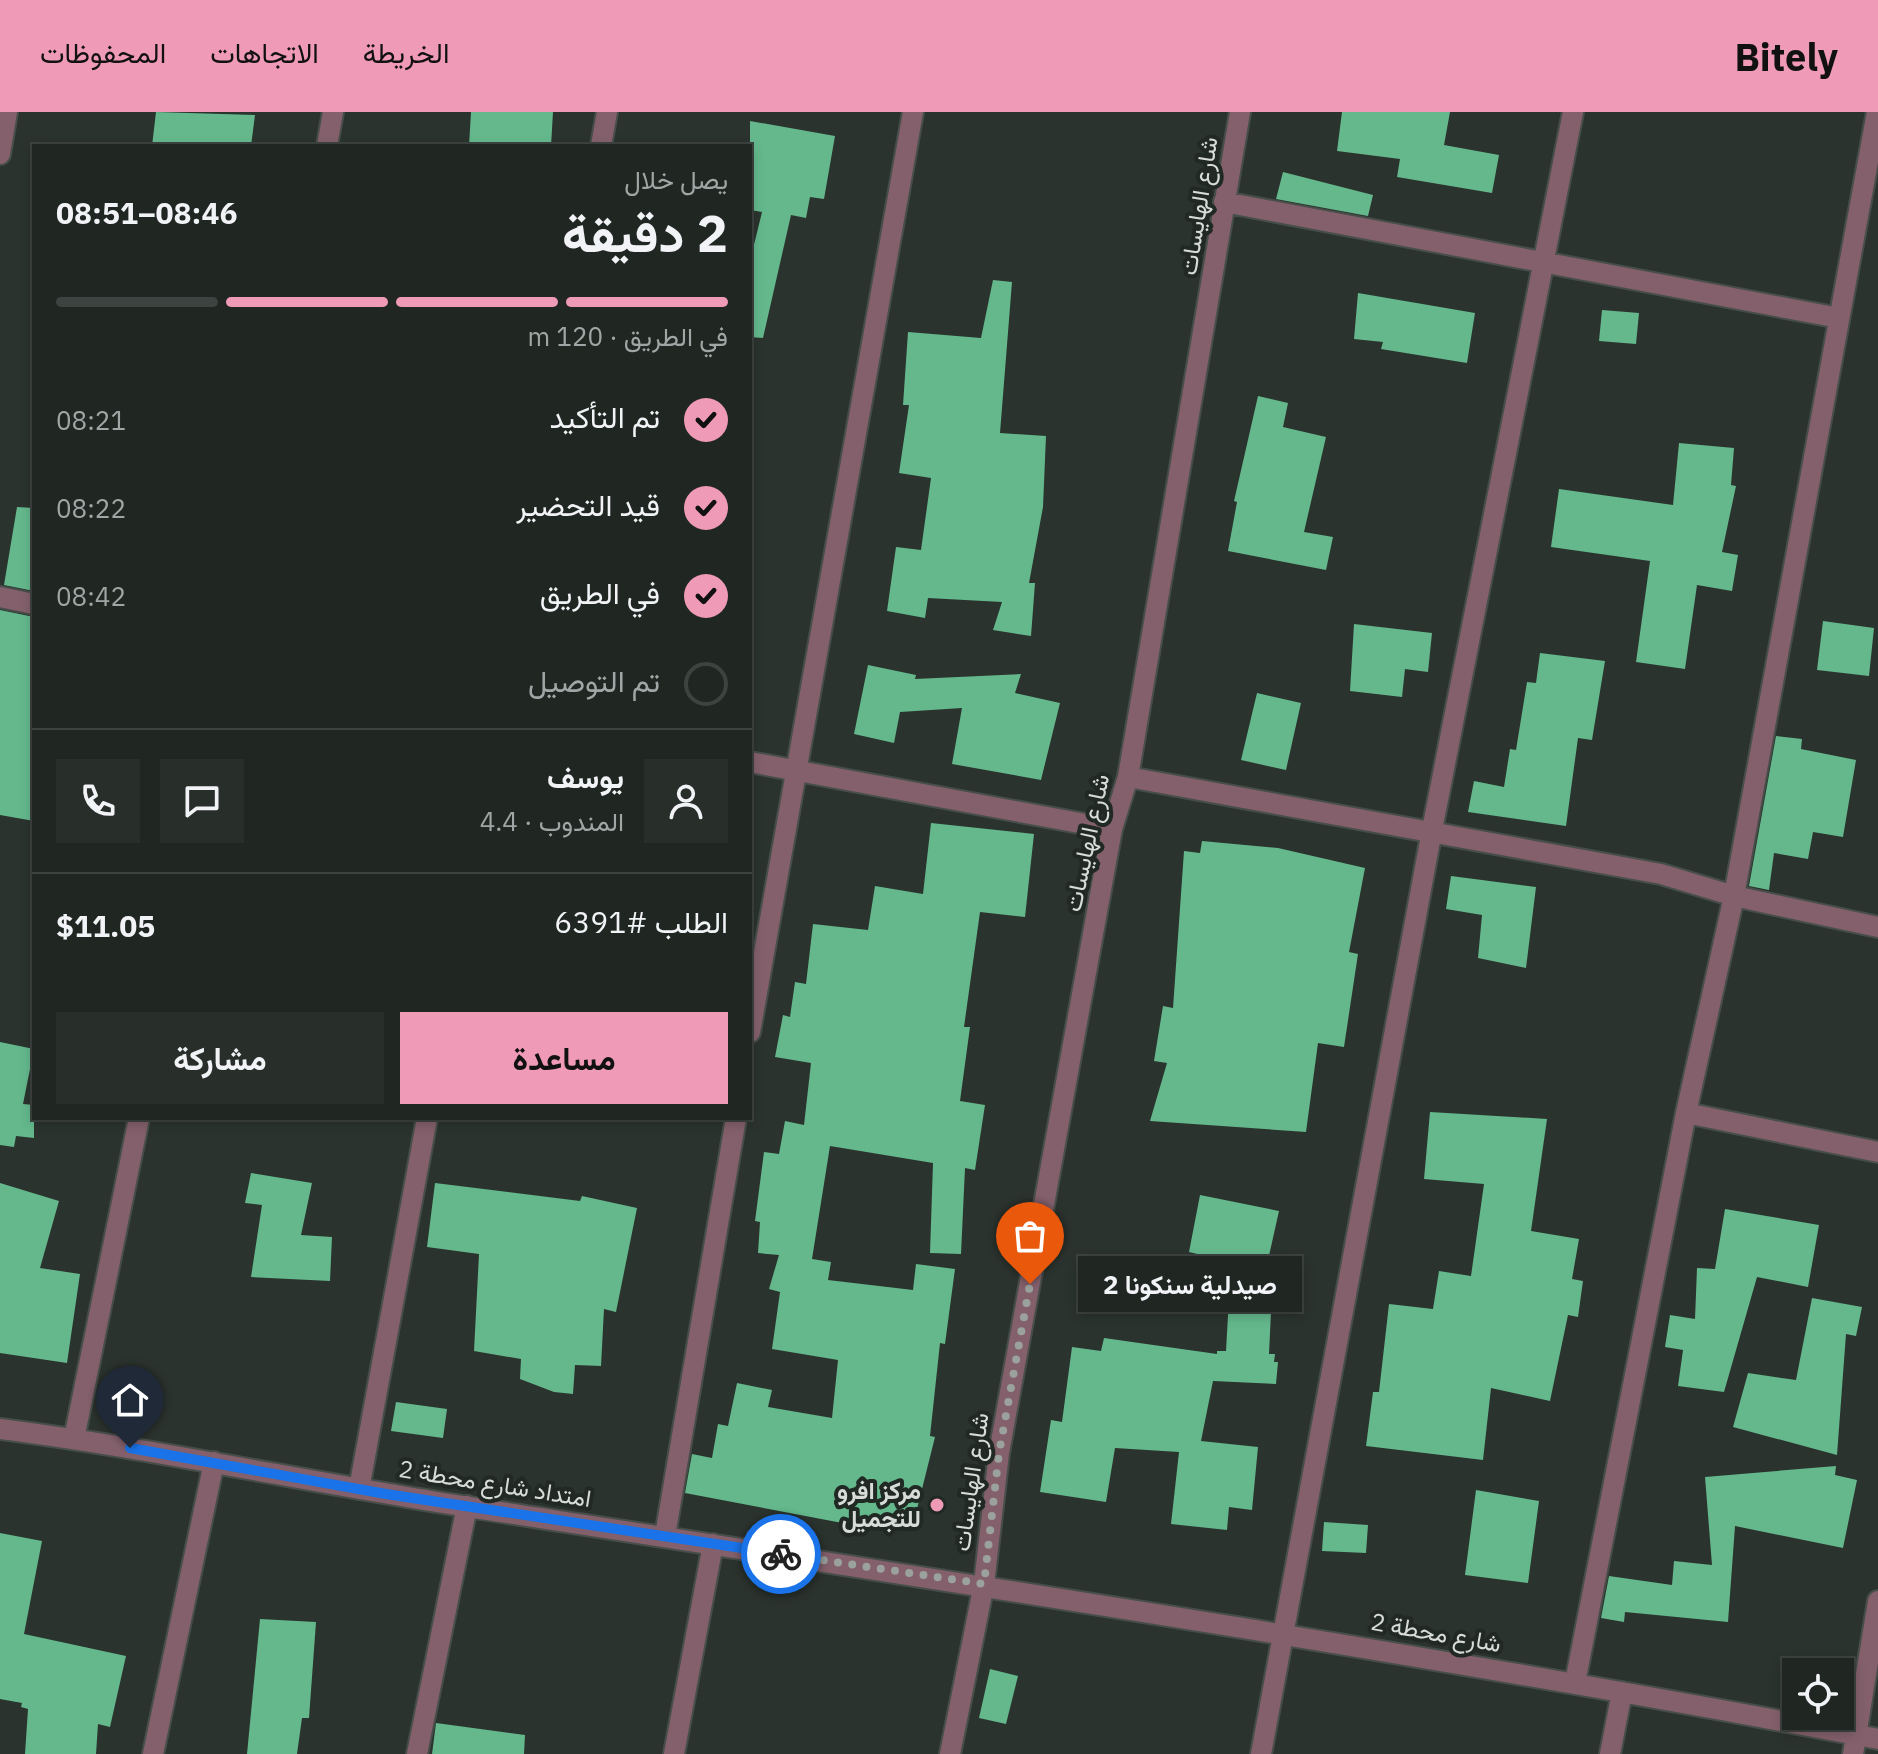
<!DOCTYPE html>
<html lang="ar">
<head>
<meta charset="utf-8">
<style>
  body { margin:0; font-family:"IBM Plex Sans",Vazirmatn,sans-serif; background:#282e2a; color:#f1f3f6; direction:rtl; height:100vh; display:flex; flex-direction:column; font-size:30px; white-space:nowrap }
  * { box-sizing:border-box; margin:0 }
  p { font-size:26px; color:#a2a5a5 }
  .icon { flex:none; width:44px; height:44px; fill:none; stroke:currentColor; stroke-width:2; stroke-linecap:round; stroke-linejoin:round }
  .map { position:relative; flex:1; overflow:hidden; direction:ltr }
  .side { position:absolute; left:32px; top:32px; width:720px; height:976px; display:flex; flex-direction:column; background:#202622; border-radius:0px; box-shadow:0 4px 12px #0003,0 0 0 2px #3d4340; direction:rtl }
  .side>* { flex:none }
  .fabs { position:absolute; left:1782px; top:1546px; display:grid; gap:16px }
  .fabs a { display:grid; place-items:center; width:72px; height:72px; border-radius:0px; background:#202622; box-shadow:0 4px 12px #0003,0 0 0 2px #3d4340; font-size:40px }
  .pin { position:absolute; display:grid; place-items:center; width:68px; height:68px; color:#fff; margin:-82px -34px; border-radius:50% 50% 50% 0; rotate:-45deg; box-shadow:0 0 8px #0007 }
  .pin .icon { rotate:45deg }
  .courier { position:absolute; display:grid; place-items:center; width:80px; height:80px; margin:-40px; border:6px solid #1a73e8; border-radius:50%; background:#fff; color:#222; box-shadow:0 2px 10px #0007 }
  .bubble { position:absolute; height:56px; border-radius:0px; background:#202622; box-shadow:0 4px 12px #0003,0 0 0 2px #3d4340; font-size:26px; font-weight:700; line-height:56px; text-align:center; direction:rtl }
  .overview em { font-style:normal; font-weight:700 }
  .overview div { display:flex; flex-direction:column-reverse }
  .overview { display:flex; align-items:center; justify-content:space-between; height:136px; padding:0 24px }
  h1 { font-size:52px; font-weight:700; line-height:60px }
  .bar { display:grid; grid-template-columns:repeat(4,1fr); gap:12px 8px; align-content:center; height:96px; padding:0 24px }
  .bar i { height:10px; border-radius:6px; background:#3d4340 }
  .bar .active { background:#ef9ab7 }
  .bar p { grid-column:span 4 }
  .line { display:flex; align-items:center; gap:20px; padding:0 24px; border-top:2px solid #3d4340 }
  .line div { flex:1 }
  .round { display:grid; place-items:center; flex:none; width:84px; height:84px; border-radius:0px; background:#282e2a }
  ol { padding:0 24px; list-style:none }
  li { display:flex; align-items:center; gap:24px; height:88px }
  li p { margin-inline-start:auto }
  li .icon { padding:8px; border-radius:50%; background:#ef9ab7; color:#111; stroke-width:4 }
  li:last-child { color:#a2a5a5 }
  li i { width:44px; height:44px; border:4px solid #3d4340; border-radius:50% }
  .cta { display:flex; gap:16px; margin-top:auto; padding:16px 24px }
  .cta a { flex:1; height:92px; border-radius:0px; background:#ef9ab7; color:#111; font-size:32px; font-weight:700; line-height:92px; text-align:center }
  .cta a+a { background:#282e2a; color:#f1f3f6 }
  header { display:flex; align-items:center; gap:48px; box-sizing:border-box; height:112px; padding:0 40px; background:#ef9ab7; color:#111 }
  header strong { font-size:38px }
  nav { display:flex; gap:44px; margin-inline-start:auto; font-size:28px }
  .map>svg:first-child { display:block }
  .building { fill:#64b88c }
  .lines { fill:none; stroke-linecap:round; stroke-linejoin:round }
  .minor-casing { stroke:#474e49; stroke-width:24 }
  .minor { stroke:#83606c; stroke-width:20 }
  .done { stroke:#9ba19d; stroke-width:8; stroke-dasharray:0 14.4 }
  .route { stroke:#1a73e8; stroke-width:10 }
  .poi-dot { fill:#ef9ab7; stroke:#212924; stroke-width:3 }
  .labels { text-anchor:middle; stroke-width:8; stroke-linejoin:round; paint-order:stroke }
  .street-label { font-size:24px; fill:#d7dcd9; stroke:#212924 }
  .poi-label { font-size:24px; font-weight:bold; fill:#d7dcd9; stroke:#212924; text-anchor:end }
</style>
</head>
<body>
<header>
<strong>Bitely</strong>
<nav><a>الخريطة</a><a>الاتجاهات</a><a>المحفوظات</a></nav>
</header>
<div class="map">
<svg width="1878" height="1642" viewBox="0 0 1878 1642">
  <rect width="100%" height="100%" fill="#2b332e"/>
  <path class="building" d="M 156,0 L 255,3 L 251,34 L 152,34 Z
    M 471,0 L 553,0 L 551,34 L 469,34 Z
    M 1342,0 L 1450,0 L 1444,33 L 1499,43 L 1492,81 L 1397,65 L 1400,47 L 1337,39 Z
    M 750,9 L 835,24 L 824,87 L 810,85 L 806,106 L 791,103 L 763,226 L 750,225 L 750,149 L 762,100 L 750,98 Z
    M 1283,60 L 1373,83 L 1368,104 L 1276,87 Z
    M 993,168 L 1012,170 L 1000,321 L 1046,324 L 1043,395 L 1029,471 L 1035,471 L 1031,524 L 993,518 L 1002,490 L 928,486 L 925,506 L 887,499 L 896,435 L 921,438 L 931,366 L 899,361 L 909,293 L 903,293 L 908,220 L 981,226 Z
    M 1358,181 L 1475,201 L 1467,251 L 1381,237 L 1383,230 L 1354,227 Z
    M 1602,198 L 1639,201 L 1636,232 L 1599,229 Z
    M 1258,284 L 1288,291 L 1283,315 L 1326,325 L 1304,420 L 1333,425 L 1326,458 L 1228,439 L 1237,390 L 1234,389 Z
    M 1679,331 L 1734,336 L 1731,373 L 1736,374 L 1722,440 L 1738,443 L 1732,479 L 1697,473 L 1685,557 L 1636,550 L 1650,449 L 1551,435 L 1559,377 L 1673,393 Z
    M 17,395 L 34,396 L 34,479 L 4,473 Z
    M 0,498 L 34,505 L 34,709 L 0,703 Z
    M 1823,509 L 1874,516 L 1869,564 L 1817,558 Z
    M 1354,512 L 1432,521 L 1428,560 L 1405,557 L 1402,585 L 1350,579 Z
    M 1540,541 L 1605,549 L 1592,628 L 1578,626 L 1566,714 L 1468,700 L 1474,669 L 1504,675 L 1510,637 L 1516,638 L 1527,570 L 1536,571 Z
    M 868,553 L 916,563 L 915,567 L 1021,562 L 1015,581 L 1060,591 L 1041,668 L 952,652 L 962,596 L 900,600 L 894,631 L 854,622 Z
    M 1257,581 L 1301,591 L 1286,658 L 1241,648 Z
    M 1776,624 L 1802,627 L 1801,637 L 1856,648 L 1843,725 L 1813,720 L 1808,747 L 1774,741 L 1769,778 L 1749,774 Z
    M 931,711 L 1034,722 L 1025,805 L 980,800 L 964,915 L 970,915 L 960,989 L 985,993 L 975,1058 L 965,1056 L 961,1142 L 930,1141 L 933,1051 L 830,1034 L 812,1147 L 831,1150 L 828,1168 L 913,1178 L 916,1152 L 955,1157 L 945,1232 L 940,1231 L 930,1324 L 935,1325 L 912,1417 L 868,1406 L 868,1412 L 837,1410 L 685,1381 L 692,1342 L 712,1346 L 718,1312 L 728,1314 L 737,1271 L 772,1278 L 768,1295 L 832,1306 L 838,1248 L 772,1237 L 780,1180 L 769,1177 L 779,1143 L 758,1141 L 760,1110 L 755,1109 L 764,1040 L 779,1042 L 785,1009 L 804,1013 L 811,951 L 775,945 L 783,903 L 790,905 L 795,870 L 806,872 L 813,812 L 868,818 L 875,774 L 923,782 Z
    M 1202,729 L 1278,736 L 1365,756 L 1349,840 L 1358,842 L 1344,935 L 1318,931 L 1306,1020 L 1150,1009 L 1167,951 L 1154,949 L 1163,894 L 1173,896 L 1184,739 L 1200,741 Z
    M 1451,764 L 1536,775 L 1526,856 L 1478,846 L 1482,803 L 1446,797 Z
    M 0,930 L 34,937 L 23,992 L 34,993 L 34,1026 L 16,1024 L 14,1035 L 0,1033 Z
    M 1430,1000 L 1547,1007 L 1531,1119 L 1579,1127 L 1572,1167 L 1583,1169 L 1578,1205 L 1568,1203 L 1550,1289 L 1491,1276 L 1483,1348 L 1366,1334 L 1373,1280 L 1379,1280 L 1389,1192 L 1433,1197 L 1439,1159 L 1471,1164 L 1484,1072 L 1424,1067 Z
    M 251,1061 L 312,1071 L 301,1123 L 332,1125 L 330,1169 L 251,1165 L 262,1093 L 245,1091 Z
    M 0,1071 L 59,1089 L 40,1156 L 80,1162 L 67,1251 L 0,1241 Z
    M 435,1071 L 580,1089 L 582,1084 L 637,1096 L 616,1200 L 604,1197 L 601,1254 L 575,1253 L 573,1282 L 554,1280 L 520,1267 L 521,1247 L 474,1239 L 479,1142 L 427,1135 Z
    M 1200,1083 L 1279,1099 L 1266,1157 L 1273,1158 L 1269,1242 L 1275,1242 L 1274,1250 L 1278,1250 L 1276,1272 L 1213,1269 L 1201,1329 L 1258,1335 L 1252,1398 L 1229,1395 L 1227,1418 L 1171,1412 L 1179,1340 L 1115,1336 L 1106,1390 L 1040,1380 L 1051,1308 L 1062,1310 L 1072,1235 L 1101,1239 L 1104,1226 L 1217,1242 L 1217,1239 L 1226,1239 L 1231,1150 L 1189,1140 Z
    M 1725,1097 L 1819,1113 L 1808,1175 L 1757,1165 L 1724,1280 L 1678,1274 L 1683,1238 L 1665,1235 L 1670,1203 L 1695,1207 L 1697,1156 L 1715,1157 Z
    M 1812,1186 L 1862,1195 L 1856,1224 L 1846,1222 L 1837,1343 L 1733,1315 L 1748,1261 L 1796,1268 Z
    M 396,1290 L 447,1297 L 443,1326 L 391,1319 Z
    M 1836,1354 L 1835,1363 L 1857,1368 L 1843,1436 L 1735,1414 L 1728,1510 L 1625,1500 L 1624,1510 L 1601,1506 L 1609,1464 L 1672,1473 L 1674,1449 L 1712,1453 L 1705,1365 Z
    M 1476,1378 L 1539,1389 L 1528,1471 L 1465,1463 Z
    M 1324,1410 L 1368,1413 L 1366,1441 L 1322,1439 Z
    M 0,1421 L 42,1429 L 24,1522 L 126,1544 L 110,1615 L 98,1612 L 96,1642 L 25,1642 L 28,1597 L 21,1595 L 22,1591 L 0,1587 Z
    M 260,1507 L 316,1510 L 309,1606 L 302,1606 L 297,1642 L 247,1642 Z
    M 990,1557 L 1018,1564 L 1006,1612 L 979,1606 Z
    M 436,1611 L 525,1623 L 524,1642 L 432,1642 Z"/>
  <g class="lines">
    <defs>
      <path id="minor" d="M 327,34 L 333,0
        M 601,34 L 607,0
        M 0,42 L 7,0
        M 1224,90 L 1839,206
        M 0,485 L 34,492
        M 750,650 L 1112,717
        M 1128,665 L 1661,762 L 1734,784 L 1878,815
        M 750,920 L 913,0
        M 1686,1001 L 1878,1040
        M 0,1317 C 155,1337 308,1370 462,1394 C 935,1467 1408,1538 1878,1627
        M 74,1327 L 139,1006
        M 359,1377 L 427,1006
        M 665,1424 L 736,1006
        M 1575,1571 L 1686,1001 L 1734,784 L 1877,0
        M 153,1642 L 214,1350
        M 417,1642 L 467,1394
        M 674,1642 L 713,1432
        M 950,1642 L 984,1472 L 999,1341 L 1112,717 L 1128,665 L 1240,0
        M 1261,1642 L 1432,718 L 1573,0
        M 1610,1642 L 1622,1580
        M 1853,1642 L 1878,1489"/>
    </defs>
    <use href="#minor" class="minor-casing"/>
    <use href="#minor" class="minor"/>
  </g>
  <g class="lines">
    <path class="done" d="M 781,1442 L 984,1472 L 999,1341 L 1030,1172"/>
    <path class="route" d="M 130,1336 L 386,1382 L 781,1442"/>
  </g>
  <circle class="poi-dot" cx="937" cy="1393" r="8"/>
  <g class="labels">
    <g class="street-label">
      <text transform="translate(1199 94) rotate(-81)" y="8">شارع الهايسات</text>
      <text transform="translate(1087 731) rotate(-78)" y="8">شارع الهايسات</text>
      <text transform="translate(971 1370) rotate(-82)" y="8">شارع الهايسات</text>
      <text transform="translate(495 1372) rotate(9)" y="8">امتداد شارع محطة 2</text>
      <text transform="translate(1436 1521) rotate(10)" y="8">شارع محطة 2</text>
    </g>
    <g class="poi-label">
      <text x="921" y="1387">مركز افرو<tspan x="921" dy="28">للتجميل</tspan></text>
    </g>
  </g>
</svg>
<div class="fabs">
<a><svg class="icon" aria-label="locate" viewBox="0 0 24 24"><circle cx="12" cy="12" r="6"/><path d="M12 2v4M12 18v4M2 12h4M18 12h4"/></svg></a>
</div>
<div class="pin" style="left:1030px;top:1172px;background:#ea580c"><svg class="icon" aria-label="bag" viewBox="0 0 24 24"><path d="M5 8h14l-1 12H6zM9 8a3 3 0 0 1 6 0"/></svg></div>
<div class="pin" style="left:130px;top:1336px;background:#1f2937"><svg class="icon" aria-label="home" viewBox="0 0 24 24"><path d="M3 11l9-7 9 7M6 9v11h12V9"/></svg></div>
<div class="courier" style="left:781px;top:1442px"><svg class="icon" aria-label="bike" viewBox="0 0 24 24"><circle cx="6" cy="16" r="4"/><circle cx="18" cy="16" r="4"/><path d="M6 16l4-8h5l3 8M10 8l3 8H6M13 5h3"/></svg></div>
<div class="bubble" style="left:1078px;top:1144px;width:224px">صيدلية سنكونا 2</div>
<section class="side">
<div class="overview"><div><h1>2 دقيقة</h1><p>يصل خلال</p></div><em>08:46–08:51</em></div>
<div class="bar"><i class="active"></i><i class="active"></i><i class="active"></i><i></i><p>في الطريق · 120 m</p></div>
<ol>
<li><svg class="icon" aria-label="check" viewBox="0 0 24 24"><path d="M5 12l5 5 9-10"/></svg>تم التأكيد<p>08:21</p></li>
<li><svg class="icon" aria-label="check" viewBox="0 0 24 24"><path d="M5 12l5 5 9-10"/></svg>قيد التحضير<p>08:22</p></li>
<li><svg class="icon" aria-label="check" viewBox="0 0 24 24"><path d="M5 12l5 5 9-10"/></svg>في الطريق<p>08:42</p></li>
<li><i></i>تم التوصيل</li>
</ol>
<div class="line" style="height:144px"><a class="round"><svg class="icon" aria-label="person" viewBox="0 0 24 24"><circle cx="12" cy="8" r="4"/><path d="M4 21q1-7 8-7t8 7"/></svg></a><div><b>يوسف</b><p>المندوب · 4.4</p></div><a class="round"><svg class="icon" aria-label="chat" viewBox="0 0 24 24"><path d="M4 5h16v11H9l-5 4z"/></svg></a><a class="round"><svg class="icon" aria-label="phone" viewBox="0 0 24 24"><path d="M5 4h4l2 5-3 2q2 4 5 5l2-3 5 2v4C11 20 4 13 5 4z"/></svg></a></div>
<div class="line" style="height:104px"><div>الطلب #6391</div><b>$11.05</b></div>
<div class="cta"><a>مساعدة</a><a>مشاركة</a></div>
</section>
</div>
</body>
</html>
